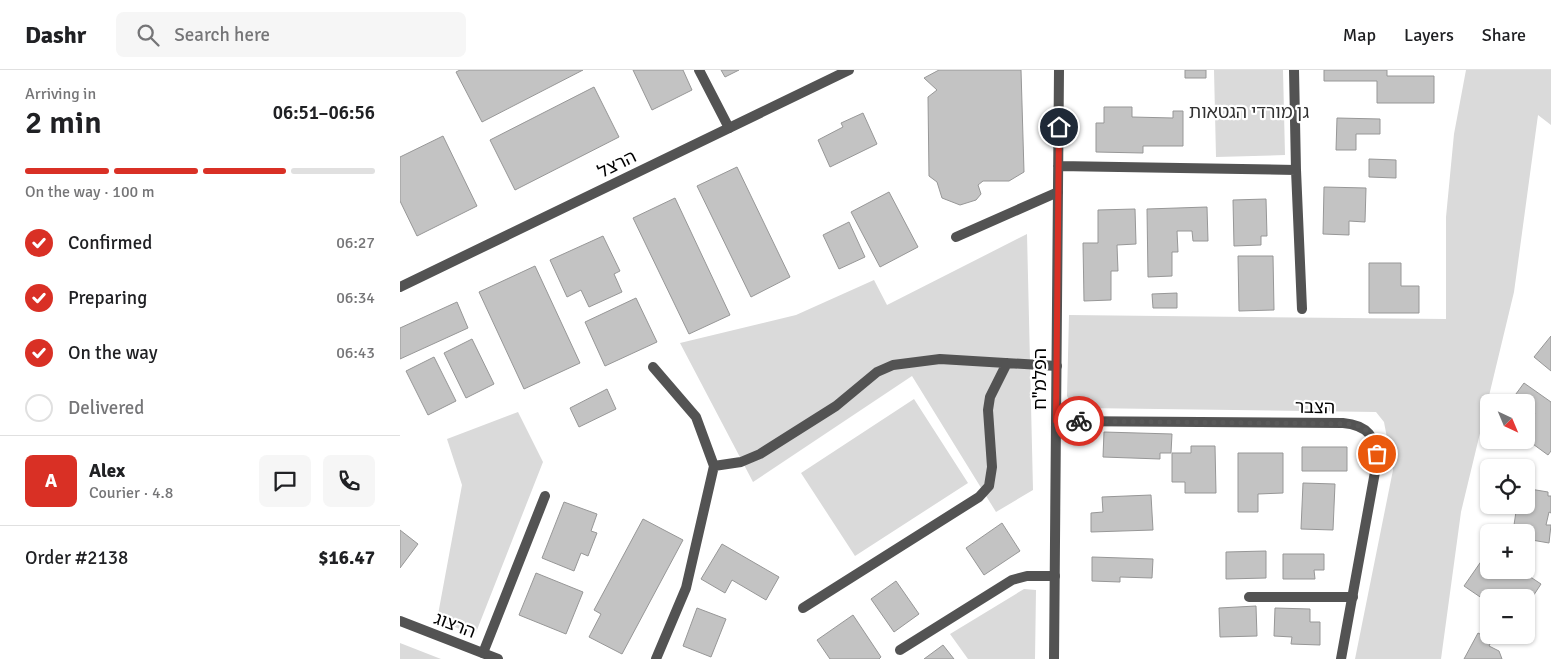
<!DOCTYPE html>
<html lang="en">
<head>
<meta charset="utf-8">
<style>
  body { margin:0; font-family:Signika,"Noto Sans Hebrew",sans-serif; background:#f6f6f6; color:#202124; height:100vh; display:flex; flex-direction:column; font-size:19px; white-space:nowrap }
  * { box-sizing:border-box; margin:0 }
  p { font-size:16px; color:#757577 }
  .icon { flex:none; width:28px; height:28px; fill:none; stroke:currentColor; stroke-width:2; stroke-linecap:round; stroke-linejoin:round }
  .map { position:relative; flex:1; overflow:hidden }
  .sheet { display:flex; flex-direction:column; background:#fff; width:400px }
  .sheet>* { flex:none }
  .needle { width:32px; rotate:136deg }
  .buttons { position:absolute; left:1080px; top:324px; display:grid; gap:10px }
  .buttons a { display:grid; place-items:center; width:55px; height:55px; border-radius:8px; background:#fff; box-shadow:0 1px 4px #0004; font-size:25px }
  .pin { position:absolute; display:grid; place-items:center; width:42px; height:42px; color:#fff; margin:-21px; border:2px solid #fff; border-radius:50%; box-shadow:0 1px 5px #0007 }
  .courier { position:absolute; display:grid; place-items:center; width:50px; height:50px; margin:-25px; border:4px solid #d93025; border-radius:50%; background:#fff; color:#222; box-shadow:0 1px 6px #0007 }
  .head em { font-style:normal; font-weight:600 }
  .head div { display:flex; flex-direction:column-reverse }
  .head { display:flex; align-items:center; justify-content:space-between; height:85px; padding:0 25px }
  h1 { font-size:32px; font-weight:600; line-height:38px }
  .bar { display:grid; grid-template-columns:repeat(4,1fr); gap:8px 5px; align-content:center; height:60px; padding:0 25px }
  .bar i { height:6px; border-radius:4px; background:#e0e0e0 }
  .bar .active { background:#d93025 }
  .bar p { grid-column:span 4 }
  .line { display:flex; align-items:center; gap:12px; padding:0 25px; border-top:1px solid #e0e0e0 }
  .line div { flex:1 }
  .round { display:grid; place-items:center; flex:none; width:52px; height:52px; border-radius:8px; background:#f6f6f6 }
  ol { padding:0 25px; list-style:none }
  li { display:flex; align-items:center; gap:15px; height:55px }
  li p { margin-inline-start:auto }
  li .icon { padding:5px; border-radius:50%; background:#d93025; color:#fff; stroke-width:4 }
  li:last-child { color:#757577 }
  li i { width:28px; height:28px; border:2px solid #e0e0e0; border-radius:50% }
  header { display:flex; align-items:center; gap:30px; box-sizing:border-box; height:70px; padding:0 25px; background:#fff; border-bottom:1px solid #e0e0e0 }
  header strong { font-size:24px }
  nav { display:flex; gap:28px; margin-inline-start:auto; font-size:18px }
  .search { width:350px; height:45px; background:#f6f6f6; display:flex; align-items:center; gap:12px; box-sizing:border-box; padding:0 18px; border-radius:8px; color:#757577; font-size:19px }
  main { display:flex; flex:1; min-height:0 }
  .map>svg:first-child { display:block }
  .green { fill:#dadada }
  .building { fill:#c3c3c3; stroke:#979797 }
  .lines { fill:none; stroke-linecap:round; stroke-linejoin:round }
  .service { stroke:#535353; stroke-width:10 }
  .minor { stroke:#535353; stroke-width:10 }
  .tertiary { stroke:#535353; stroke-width:10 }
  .done { stroke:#595959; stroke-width:5; stroke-dasharray:0 9 }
  .route { stroke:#d93025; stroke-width:6 }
  .labels { text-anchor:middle; stroke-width:4.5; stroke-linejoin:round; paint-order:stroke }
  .park-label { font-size:18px; fill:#313131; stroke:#fff }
  .street-label { font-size:18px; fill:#000; stroke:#fff }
</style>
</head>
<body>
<header>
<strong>Dashr</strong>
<div class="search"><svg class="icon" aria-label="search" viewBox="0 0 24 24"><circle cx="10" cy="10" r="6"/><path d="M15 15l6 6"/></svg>Search here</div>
<nav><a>Map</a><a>Layers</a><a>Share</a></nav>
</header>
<main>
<section class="sheet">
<div class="head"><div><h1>2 min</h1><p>Arriving in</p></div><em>06:51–06:56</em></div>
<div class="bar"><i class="active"></i><i class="active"></i><i class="active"></i><i></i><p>On the way · 100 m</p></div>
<ol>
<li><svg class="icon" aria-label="check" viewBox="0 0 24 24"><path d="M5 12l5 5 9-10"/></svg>Confirmed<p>06:27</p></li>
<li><svg class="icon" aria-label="check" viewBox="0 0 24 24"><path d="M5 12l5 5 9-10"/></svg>Preparing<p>06:34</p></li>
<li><svg class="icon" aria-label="check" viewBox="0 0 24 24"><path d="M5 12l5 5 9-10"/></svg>On the way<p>06:43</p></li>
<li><i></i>Delivered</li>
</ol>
<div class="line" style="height:90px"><b class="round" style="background:#d93025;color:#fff">A</b><div><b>Alex</b><p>Courier · 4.8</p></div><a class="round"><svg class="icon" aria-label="chat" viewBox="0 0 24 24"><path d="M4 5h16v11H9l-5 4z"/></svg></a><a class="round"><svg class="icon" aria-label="phone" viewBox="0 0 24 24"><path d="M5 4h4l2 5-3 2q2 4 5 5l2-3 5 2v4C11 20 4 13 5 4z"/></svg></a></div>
<div class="line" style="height:65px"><div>Order #2138</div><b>$16.47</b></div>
</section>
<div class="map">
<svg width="1151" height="589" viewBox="0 0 1151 589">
  <rect width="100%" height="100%" fill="#fff"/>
  <path class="green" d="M 814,0 L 883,0 L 885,85 L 816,87 Z
    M 1066,0 L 1151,0 L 1151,55 L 1138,45 L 1114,222 L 1061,442 L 1041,589 L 955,589 L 993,400 L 984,352 L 976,342 L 683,338 L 671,334 L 667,326 L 669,245 L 1046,249 L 1046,147 L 1054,64 Z
    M 627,164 L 633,420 L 596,442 L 512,306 L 353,412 L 280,273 L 396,245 L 474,210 L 487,235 Z
    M 514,329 L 568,413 L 455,486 L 401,403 Z
    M 118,342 L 143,392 L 75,565 L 37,550 L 62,415 L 47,369 Z
    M 624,519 L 636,520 L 635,589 L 568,589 L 550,564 Z
    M 0,573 L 41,589 L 0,589 Z"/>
  <path class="building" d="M 60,0 L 183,0 L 82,52 L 56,2 Z
    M 233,0 L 283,0 L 292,20 L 252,40 Z
    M 321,0 L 339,0 L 325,7 Z
    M 539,0 L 621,0 L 624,102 L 609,111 L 583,111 L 578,115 L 581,124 L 576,130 L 560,135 L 542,128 L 537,112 L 529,106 L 528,27 L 537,20 L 524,8 Z
    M 785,0 L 806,0 L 806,8 L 785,8 Z
    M 924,0 L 987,0 L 987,6 L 1034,6 L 1034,33 L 977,33 L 977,11 L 924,11 Z
    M 194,17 L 219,67 L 115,120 L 90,70 Z
    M 704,37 L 732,37 L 732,47 L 773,48 L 773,41 L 783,41 L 783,76 L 743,76 L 743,83 L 696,82 L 696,53 L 704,53 Z
    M 463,43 L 477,74 L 430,97 L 418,70 L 443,57 L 441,53 Z
    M 937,48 L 980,49 L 980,64 L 956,64 L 956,80 L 936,80 Z
    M 43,66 L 77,136 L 17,166 L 0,131 L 0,87 Z
    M 969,89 L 996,90 L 996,108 L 969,107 Z
    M 337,97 L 390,207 L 351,227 L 297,116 Z
    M 924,117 L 966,118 L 965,152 L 949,151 L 949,165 L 923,164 Z
    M 489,122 L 518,177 L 480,197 L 451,142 Z
    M 275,128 L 330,245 L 289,264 L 233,148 Z
    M 866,129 L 867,166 L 861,166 L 861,175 L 834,176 L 833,130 Z
    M 807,137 L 808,171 L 793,171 L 792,161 L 777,161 L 778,182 L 772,182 L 772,206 L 748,207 L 747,139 Z
    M 735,139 L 736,174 L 717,175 L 718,201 L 711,201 L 711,230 L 684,231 L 683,173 L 698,173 L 698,140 Z
    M 449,152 L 465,187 L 439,199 L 423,165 Z
    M 203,166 L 220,201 L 214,204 L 222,222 L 189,237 L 181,220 L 167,227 L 150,190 Z
    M 838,186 L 873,186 L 874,240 L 839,241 Z
    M 969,193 L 1001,193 L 1001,216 L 1019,216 L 1019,243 L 969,243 Z
    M 135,196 L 180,293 L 124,319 L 79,222 Z
    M 777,223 L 777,238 L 753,238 L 752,224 Z
    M 236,228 L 257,272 L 205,296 L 185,252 Z
    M 57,232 L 68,258 L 0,289 L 0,258 Z
    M 1151,266 L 1151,301 L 1134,287 Z
    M 72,269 L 94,314 L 66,328 L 44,283 Z
    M 34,287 L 56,331 L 28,345 L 6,301 Z
    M 1124,313 L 1151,332 L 1151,381 L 1148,385 L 1126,369 L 1126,355 L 1135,343 L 1126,337 L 1126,332 L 1119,332 L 1113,328 Z
    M 207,319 L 216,339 L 179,357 L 170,338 Z
    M 704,362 L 772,364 L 771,383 L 760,383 L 760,389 L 703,387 Z
    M 791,376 L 815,376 L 816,423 L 785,423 L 785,412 L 772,412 L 772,383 L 791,383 Z
    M 902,377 L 947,377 L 947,401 L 902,401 Z
    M 838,383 L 883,383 L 883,423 L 858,424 L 858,442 L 838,442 Z
    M 903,413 L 935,414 L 933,460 L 901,459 Z
    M 1130,419 L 1148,422 L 1148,426 L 1151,426 L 1151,443 L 1149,442 L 1146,455 L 1151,455 L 1149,473 L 1126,469 L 1126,462 L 1120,462 L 1121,456 L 1114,455 L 1117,435 L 1127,434 Z
    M 751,425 L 753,460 L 691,462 L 691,443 L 703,442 L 702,427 Z
    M 164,432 L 197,444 L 191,461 L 197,463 L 188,486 L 181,483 L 174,501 L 142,488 Z
    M 243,449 L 283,470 L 222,584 L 189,567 L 201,544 L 194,540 Z
    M 602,453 L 620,481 L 584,505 L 566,478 Z
    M 0,460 L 18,474 L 0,498 Z
    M 322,474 L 379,507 L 366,530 L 332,510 L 325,523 L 301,509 Z
    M 1089,480 L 1089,500 L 1120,500 L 1141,514 L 1126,537 L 1126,528 L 1089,528 L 1089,533 L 1064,516 Z
    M 866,481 L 866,508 L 826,509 L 826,482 Z
    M 883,484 L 924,484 L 924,500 L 914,500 L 915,509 L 883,509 Z
    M 692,487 L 753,489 L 752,508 L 720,507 L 720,512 L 692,511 Z
    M 136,503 L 183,522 L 166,564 L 119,545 Z
    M 496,511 L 519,544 L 494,562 L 471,529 Z
    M 856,536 L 857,566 L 820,567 L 819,538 Z
    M 297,538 L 326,549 L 311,587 L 283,576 Z
    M 875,538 L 910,539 L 910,552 L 920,552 L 920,575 L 891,574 L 892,567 L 874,566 Z
    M 453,545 L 481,587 L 479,589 L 430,589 L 417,570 Z
    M 1078,563 L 1092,570 L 1089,576 L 1099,581 L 1102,589 L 1064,589 Z
    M 543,575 L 554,589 L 524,589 Z"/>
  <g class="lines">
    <path class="service" d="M 299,0 L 329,58
      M 556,167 L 658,122
      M 253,297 L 296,347 L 314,396 L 341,392 L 360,384 L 436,336 L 477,302 L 493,295 L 540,289 L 657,296
      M 849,527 L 953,527
      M 403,538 L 579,427 L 589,416 L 592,397 L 588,340 L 590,327 L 607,293
      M 500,580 L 612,510 L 627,506 L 655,506
      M 83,583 L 145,426
      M 256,589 L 286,518 L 314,396"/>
    <path class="minor" d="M 658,96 L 896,100 L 894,0
      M 896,100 L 902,239
      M 656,351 L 943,353 C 967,355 977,367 977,391 L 941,589
      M 654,589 L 659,0"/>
    <path class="tertiary" d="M 0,217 L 449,0
      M 0,551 L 98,589"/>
  </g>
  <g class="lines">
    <path class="done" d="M 679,351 L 952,354 C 968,358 976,367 977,384"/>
    <path class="route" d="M 659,57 L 656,351 L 679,351"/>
  </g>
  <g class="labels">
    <g class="park-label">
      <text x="849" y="48">גן מורדי הגטאות</text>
    </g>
    <g class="street-label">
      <text transform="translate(217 94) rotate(-26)" y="6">הרצל</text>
      <text transform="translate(640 309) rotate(-90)" y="6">הפלמ"ח</text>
      <text transform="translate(915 337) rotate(1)" y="6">הצבר</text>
      <text transform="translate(55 555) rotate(21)" y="6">הרצוג</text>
    </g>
  </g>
</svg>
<div class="buttons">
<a><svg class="needle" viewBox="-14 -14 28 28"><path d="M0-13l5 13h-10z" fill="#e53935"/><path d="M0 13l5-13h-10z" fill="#757577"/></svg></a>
<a><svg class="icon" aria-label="locate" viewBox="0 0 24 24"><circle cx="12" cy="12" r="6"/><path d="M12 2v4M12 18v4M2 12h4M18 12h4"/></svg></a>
<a>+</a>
<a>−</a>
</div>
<div class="pin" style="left:977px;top:384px;background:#ea580c"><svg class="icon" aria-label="bag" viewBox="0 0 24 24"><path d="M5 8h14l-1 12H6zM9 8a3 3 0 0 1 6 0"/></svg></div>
<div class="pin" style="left:659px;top:57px;background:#1f2937"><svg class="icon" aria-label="home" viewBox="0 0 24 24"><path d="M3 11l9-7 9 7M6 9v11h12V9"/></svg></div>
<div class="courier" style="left:679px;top:351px"><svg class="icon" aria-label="bike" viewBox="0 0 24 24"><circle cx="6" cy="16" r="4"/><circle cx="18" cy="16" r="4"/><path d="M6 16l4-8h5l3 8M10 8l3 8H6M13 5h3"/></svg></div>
</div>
</main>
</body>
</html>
